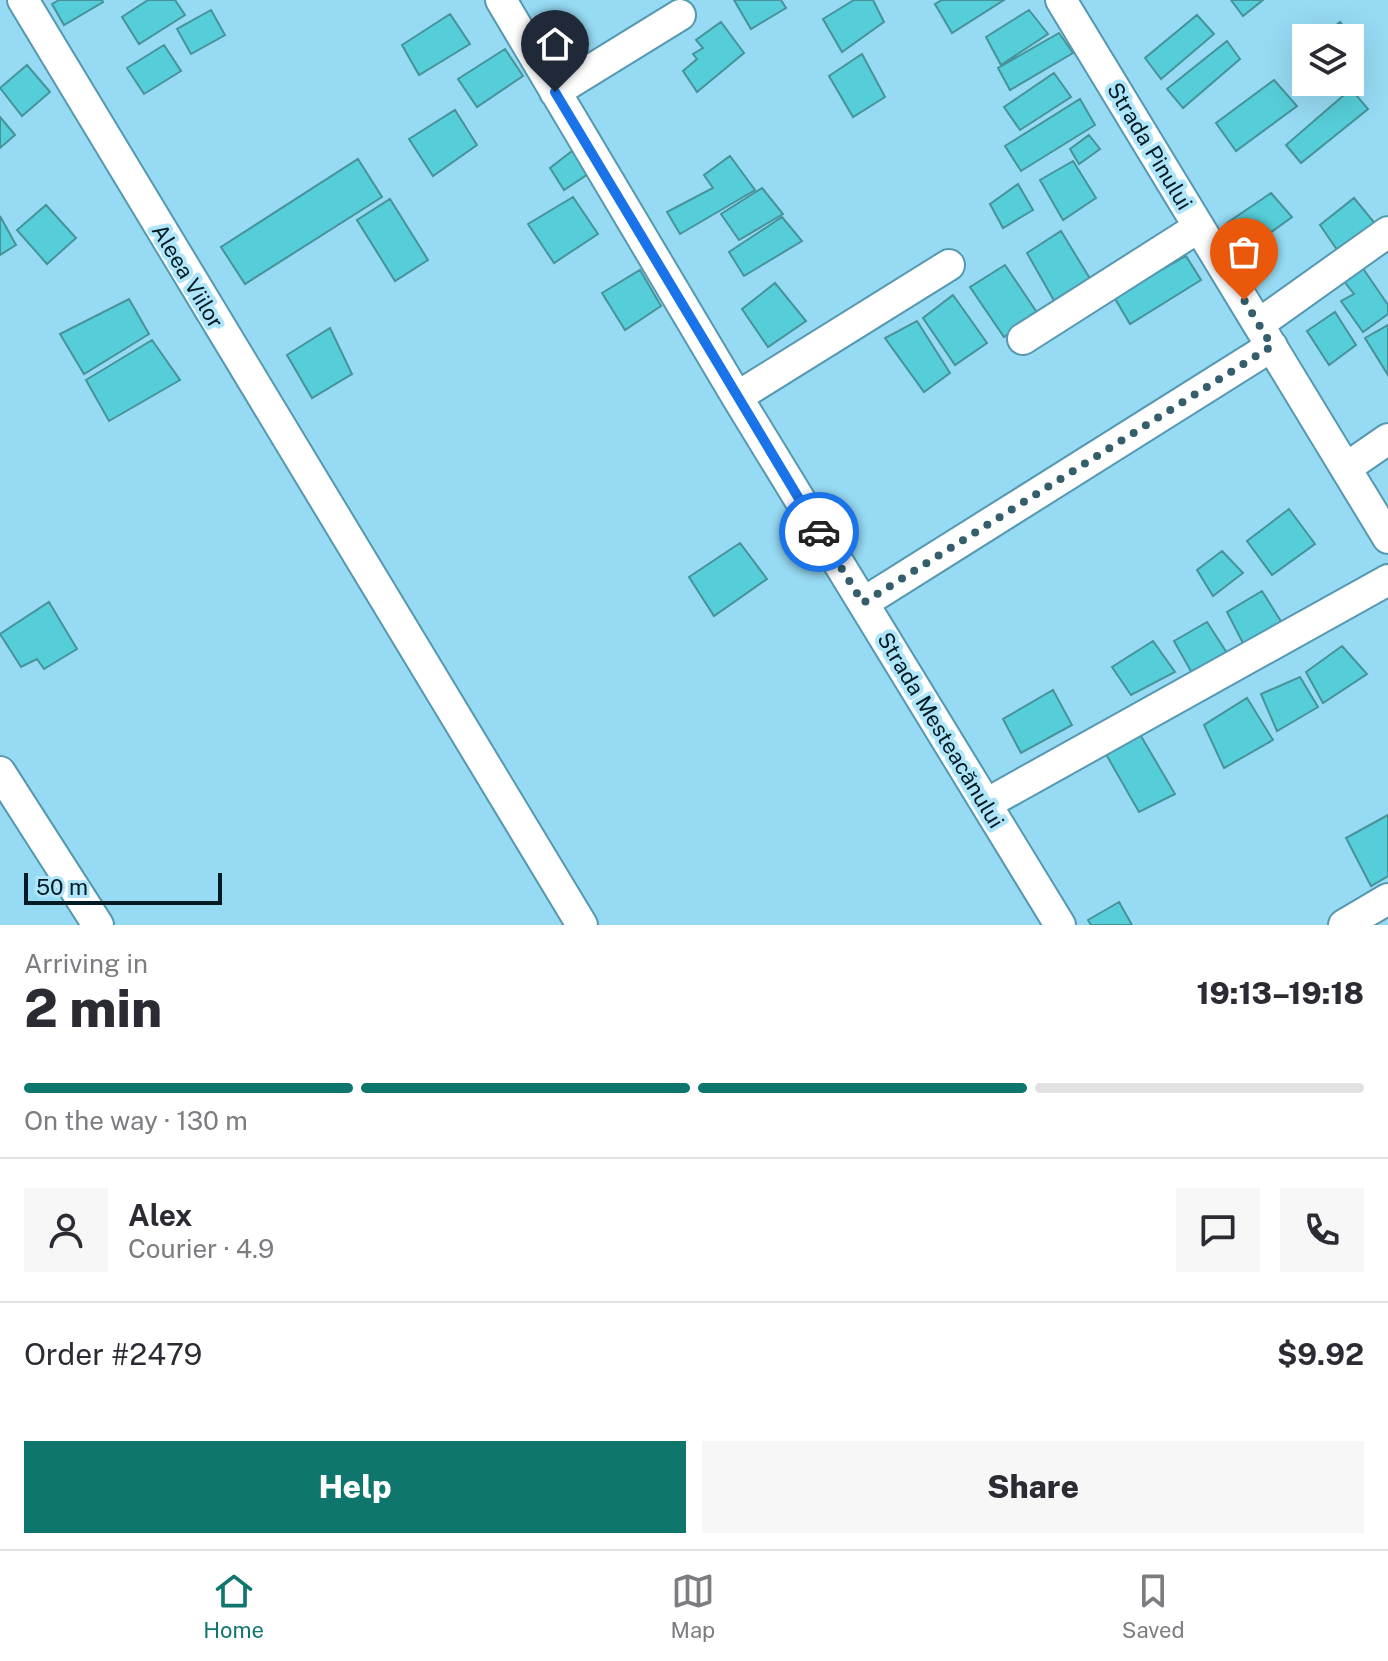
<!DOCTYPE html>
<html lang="en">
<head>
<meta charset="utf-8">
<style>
  body { margin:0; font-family:"Public Sans",sans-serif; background:#f7f7f7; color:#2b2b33; height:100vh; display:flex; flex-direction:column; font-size:30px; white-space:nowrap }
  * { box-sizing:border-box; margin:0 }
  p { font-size:26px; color:#7c7c81 }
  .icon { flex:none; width:44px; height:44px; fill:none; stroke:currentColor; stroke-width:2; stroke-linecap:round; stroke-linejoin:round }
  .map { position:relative; height:925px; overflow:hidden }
  .drawer { display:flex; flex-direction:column; background:#fff; flex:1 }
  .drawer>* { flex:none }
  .controls { position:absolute; left:1292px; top:24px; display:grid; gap:16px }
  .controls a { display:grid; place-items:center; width:72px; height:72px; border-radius:0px; background:#fff; box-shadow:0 8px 32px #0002; font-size:40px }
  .scale { position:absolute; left:24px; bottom:20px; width:198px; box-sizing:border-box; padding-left:8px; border:4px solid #001b24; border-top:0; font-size:22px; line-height:28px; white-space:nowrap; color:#001b24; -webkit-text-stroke:6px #afe5f9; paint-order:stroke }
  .pin { position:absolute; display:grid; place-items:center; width:68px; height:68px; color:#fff; margin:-82px -34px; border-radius:50% 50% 50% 0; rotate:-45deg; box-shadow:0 0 8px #0007 }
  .pin .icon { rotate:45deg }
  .courier { position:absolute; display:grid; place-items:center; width:80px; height:80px; margin:-40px; border:6px solid #1a73e8; border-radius:50%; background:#fff; color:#222; box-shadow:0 2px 10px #0007 }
  .head em { font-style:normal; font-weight:800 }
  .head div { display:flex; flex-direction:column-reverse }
  .head { display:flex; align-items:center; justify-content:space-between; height:136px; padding:0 24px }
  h1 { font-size:52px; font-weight:800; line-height:60px }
  .bar { display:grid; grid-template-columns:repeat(4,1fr); gap:12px 8px; align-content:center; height:96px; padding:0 24px }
  .bar i { height:10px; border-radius:6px; background:#e1e1e2 }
  .bar .selected { background:#0f766e }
  .bar p { grid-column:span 4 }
  .line { display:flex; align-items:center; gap:20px; padding:0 24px; border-top:2px solid #e1e1e2 }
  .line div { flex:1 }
  .round { display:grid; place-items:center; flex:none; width:84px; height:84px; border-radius:0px; background:#f7f7f7 }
  .action { display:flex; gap:16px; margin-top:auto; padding:16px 24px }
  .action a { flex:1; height:92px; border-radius:0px; background:#0f766e; color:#fff; font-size:32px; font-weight:800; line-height:92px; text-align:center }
  .action a+a { background:#f7f7f7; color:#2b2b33 }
  .menu { display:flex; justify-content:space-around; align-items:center; height:112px; border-top:2px solid #e1e1e2; background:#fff; font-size:22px; color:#7c7c81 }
  .menu a { display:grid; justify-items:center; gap:4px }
  .menu .selected { color:#0f766e }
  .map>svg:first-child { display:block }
  .building { fill:#56ced9; stroke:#46939a; stroke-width:2 }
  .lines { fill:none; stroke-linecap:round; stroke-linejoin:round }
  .minor-casing { stroke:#5598af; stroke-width:34 }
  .minor { stroke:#fff; stroke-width:30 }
  .done { stroke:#345e6c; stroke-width:8; stroke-dasharray:0 14.4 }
  .route { stroke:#1a73e8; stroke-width:10 }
  .labels { text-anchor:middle; stroke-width:8; stroke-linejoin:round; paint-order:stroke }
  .street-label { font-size:22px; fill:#001b24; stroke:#afe5f9 }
</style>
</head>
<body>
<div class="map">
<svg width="1388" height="925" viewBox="0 0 1388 925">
  <rect width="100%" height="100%" fill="#96daf3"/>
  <path class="building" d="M 59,0 L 102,0 L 103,2 L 64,25 L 52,4 Z
    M 148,0 L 175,0 L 185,15 L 139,44 L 122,17 Z
    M 734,0 L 781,0 L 786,8 L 751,29 Z
    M 854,0 L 873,0 L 884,22 L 842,52 L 823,19 Z
    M 942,0 L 1004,0 L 952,33 L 935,4 Z
    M 1231,0 L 1263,0 L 1243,16 Z
    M 211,10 L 225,35 L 191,54 L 177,29 Z
    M 1029,10 L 1048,34 L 1001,65 L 986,37 Z
    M 450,14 L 470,44 L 419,75 L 402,45 Z
    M 1197,15 L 1214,34 L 1161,79 L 1145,58 Z
    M 721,22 L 744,53 L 697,92 L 683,71 L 697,59 L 693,54 L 703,48 L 696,40 Z
    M 1340,22 L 1354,38 L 1350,42 L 1350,38 L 1321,38 Z
    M 1059,33 L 1073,53 L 1010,90 L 998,68 Z
    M 1227,41 L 1240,59 L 1183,108 L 1167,89 Z
    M 164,45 L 181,71 L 144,94 L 127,68 Z
    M 505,49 L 523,76 L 477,107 L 458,79 Z
    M 862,54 L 885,97 L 853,117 L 829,76 Z
    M 27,65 L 50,92 L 22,116 L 0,88 Z
    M 1054,73 L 1071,97 L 1020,130 L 1004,107 Z
    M 1274,80 L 1297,106 L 1236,151 L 1216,123 Z
    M 1351,89 L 1368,109 L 1301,163 L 1286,145 Z
    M 1080,99 L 1095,125 L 1021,171 L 1005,146 Z
    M 455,110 L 477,145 L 433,176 L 409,139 Z
    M 0,117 L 15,135 L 0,148 Z
    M 1089,135 L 1100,149 L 1079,164 L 1070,149 Z
    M 576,148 L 594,170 L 564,190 L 550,168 Z
    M 730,156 L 755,190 L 680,234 L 667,212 L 713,188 L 704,175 Z
    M 358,159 L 382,197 L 245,284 L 221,247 Z
    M 1073,161 L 1096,198 L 1063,220 L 1040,180 Z
    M 1018,184 L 1033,210 L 1003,228 L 990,204 Z
    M 762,188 L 783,214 L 739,240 L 721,214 Z
    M 1271,193 L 1292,217 L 1245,251 L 1227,223 Z
    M 573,197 L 598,234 L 554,263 L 528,224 Z
    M 1354,198 L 1377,226 L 1340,254 L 1320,225 Z
    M 390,199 L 428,260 L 395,281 L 357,220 Z
    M 46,205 L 76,238 L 47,264 L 17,230 Z
    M 0,216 L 16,245 L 0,255 Z
    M 782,217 L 802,241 L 744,276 L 729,252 Z
    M 1061,231 L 1092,282 L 1056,304 L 1027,253 Z
    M 1186,256 L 1201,280 L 1130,324 L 1114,297 Z
    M 1005,265 L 1038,314 L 1004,337 L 970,287 Z
    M 1362,267 L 1388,305 L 1388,314 L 1363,332 L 1341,301 L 1354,294 L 1343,280 Z
    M 640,270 L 661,306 L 625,330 L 602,293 Z
    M 775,283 L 806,321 L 768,347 L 742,309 Z
    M 953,295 L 987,343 L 955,365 L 923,318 Z
    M 129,299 L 149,334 L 84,374 L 60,334 Z
    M 1335,312 L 1356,345 L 1329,365 L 1307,331 Z
    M 917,321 L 950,373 L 924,392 L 885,338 Z
    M 1388,325 L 1388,375 L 1365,338 Z
    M 330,328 L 352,374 L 312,398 L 287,355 Z
    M 152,340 L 180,380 L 109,421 L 86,380 Z
    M 1289,509 L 1315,544 L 1272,575 L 1247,541 Z
    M 740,543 L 767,579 L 714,616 L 689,577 Z
    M 1222,551 L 1243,573 L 1213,596 L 1197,570 Z
    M 1262,591 L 1282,623 L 1244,645 L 1227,612 Z
    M 49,602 L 77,649 L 44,669 L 37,659 L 21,667 L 0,634 Z
    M 1207,622 L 1227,653 L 1192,673 L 1174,641 Z
    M 1153,641 L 1175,672 L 1131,695 L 1112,667 Z
    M 1342,646 L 1367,674 L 1323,703 L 1306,672 Z
    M 1300,677 L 1318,707 L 1277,731 L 1261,694 Z
    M 1053,690 L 1072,725 L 1021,753 L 1003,719 Z
    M 1247,698 L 1273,740 L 1224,768 L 1204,725 Z
    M 1138,731 L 1175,794 L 1139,812 L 1103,749 Z
    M 1388,815 L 1388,876 L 1371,886 L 1346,838 Z
    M 1119,902 L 1132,925 L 1091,925 L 1088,920 Z"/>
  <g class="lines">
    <defs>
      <path id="minor" d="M 23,0 L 582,925
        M 501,0 L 737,397 L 1060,925
        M 1061,0 L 1388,538
        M 555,92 L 680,15
        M 1259,324 L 1388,232
        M 1023,339 L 1199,227
        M 737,397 L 949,265
        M 1346,468 L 1388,439
        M 863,603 L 1272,346
        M 0,772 L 98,925
        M 986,804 L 1388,580
        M 1344,925 L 1388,899"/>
    </defs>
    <use href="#minor" class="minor-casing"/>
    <use href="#minor" class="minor"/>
  </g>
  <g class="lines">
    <path class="done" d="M 819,532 L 863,603 L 1272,346 L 1244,300"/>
    <path class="route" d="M 555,92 L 819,532"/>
  </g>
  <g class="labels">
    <g class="street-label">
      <text transform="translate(1150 146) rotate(59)" y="8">Strada Pinului</text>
      <text transform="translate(188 276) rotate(59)" y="8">Aleea Viilor</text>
      <text transform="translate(941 730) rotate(59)" y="8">Strada Mesteacănului</text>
    </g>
  </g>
</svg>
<div class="controls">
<a><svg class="icon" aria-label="layers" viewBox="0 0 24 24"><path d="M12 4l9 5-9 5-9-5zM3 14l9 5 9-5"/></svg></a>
</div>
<div class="scale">50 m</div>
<div class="pin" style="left:1244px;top:300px;background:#ea580c"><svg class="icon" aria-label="bag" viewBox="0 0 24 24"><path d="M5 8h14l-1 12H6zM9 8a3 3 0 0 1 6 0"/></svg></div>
<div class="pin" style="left:555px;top:92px;background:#1f2937"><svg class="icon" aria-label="home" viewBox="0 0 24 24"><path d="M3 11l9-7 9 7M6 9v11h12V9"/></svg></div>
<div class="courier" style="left:819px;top:532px"><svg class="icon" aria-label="car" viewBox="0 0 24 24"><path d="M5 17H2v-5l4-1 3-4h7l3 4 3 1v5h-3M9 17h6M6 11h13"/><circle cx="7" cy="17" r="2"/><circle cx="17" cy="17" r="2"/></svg></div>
</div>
<section class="drawer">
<div class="head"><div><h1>2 min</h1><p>Arriving in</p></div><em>19:13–19:18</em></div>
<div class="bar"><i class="selected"></i><i class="selected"></i><i class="selected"></i><i></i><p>On the way · 130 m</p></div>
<div class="line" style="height:144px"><a class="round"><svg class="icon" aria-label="person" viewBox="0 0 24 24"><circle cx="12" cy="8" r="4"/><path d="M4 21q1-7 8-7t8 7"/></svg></a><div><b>Alex</b><p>Courier · 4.9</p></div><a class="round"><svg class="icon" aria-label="chat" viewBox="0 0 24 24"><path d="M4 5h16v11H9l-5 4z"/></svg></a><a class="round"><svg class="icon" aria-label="phone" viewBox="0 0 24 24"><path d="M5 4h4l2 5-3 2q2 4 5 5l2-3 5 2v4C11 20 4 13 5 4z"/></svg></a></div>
<div class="line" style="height:104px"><div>Order #2479</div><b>$9.92</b></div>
<div class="action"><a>Help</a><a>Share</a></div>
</section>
<nav class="menu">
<a class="selected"><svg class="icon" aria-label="home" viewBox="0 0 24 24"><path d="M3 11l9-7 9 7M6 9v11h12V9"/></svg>Home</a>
<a><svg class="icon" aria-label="map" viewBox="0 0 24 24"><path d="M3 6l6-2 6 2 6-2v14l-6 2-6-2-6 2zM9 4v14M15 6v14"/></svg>Map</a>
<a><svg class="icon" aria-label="saved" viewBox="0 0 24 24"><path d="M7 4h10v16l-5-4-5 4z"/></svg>Saved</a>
</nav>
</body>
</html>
